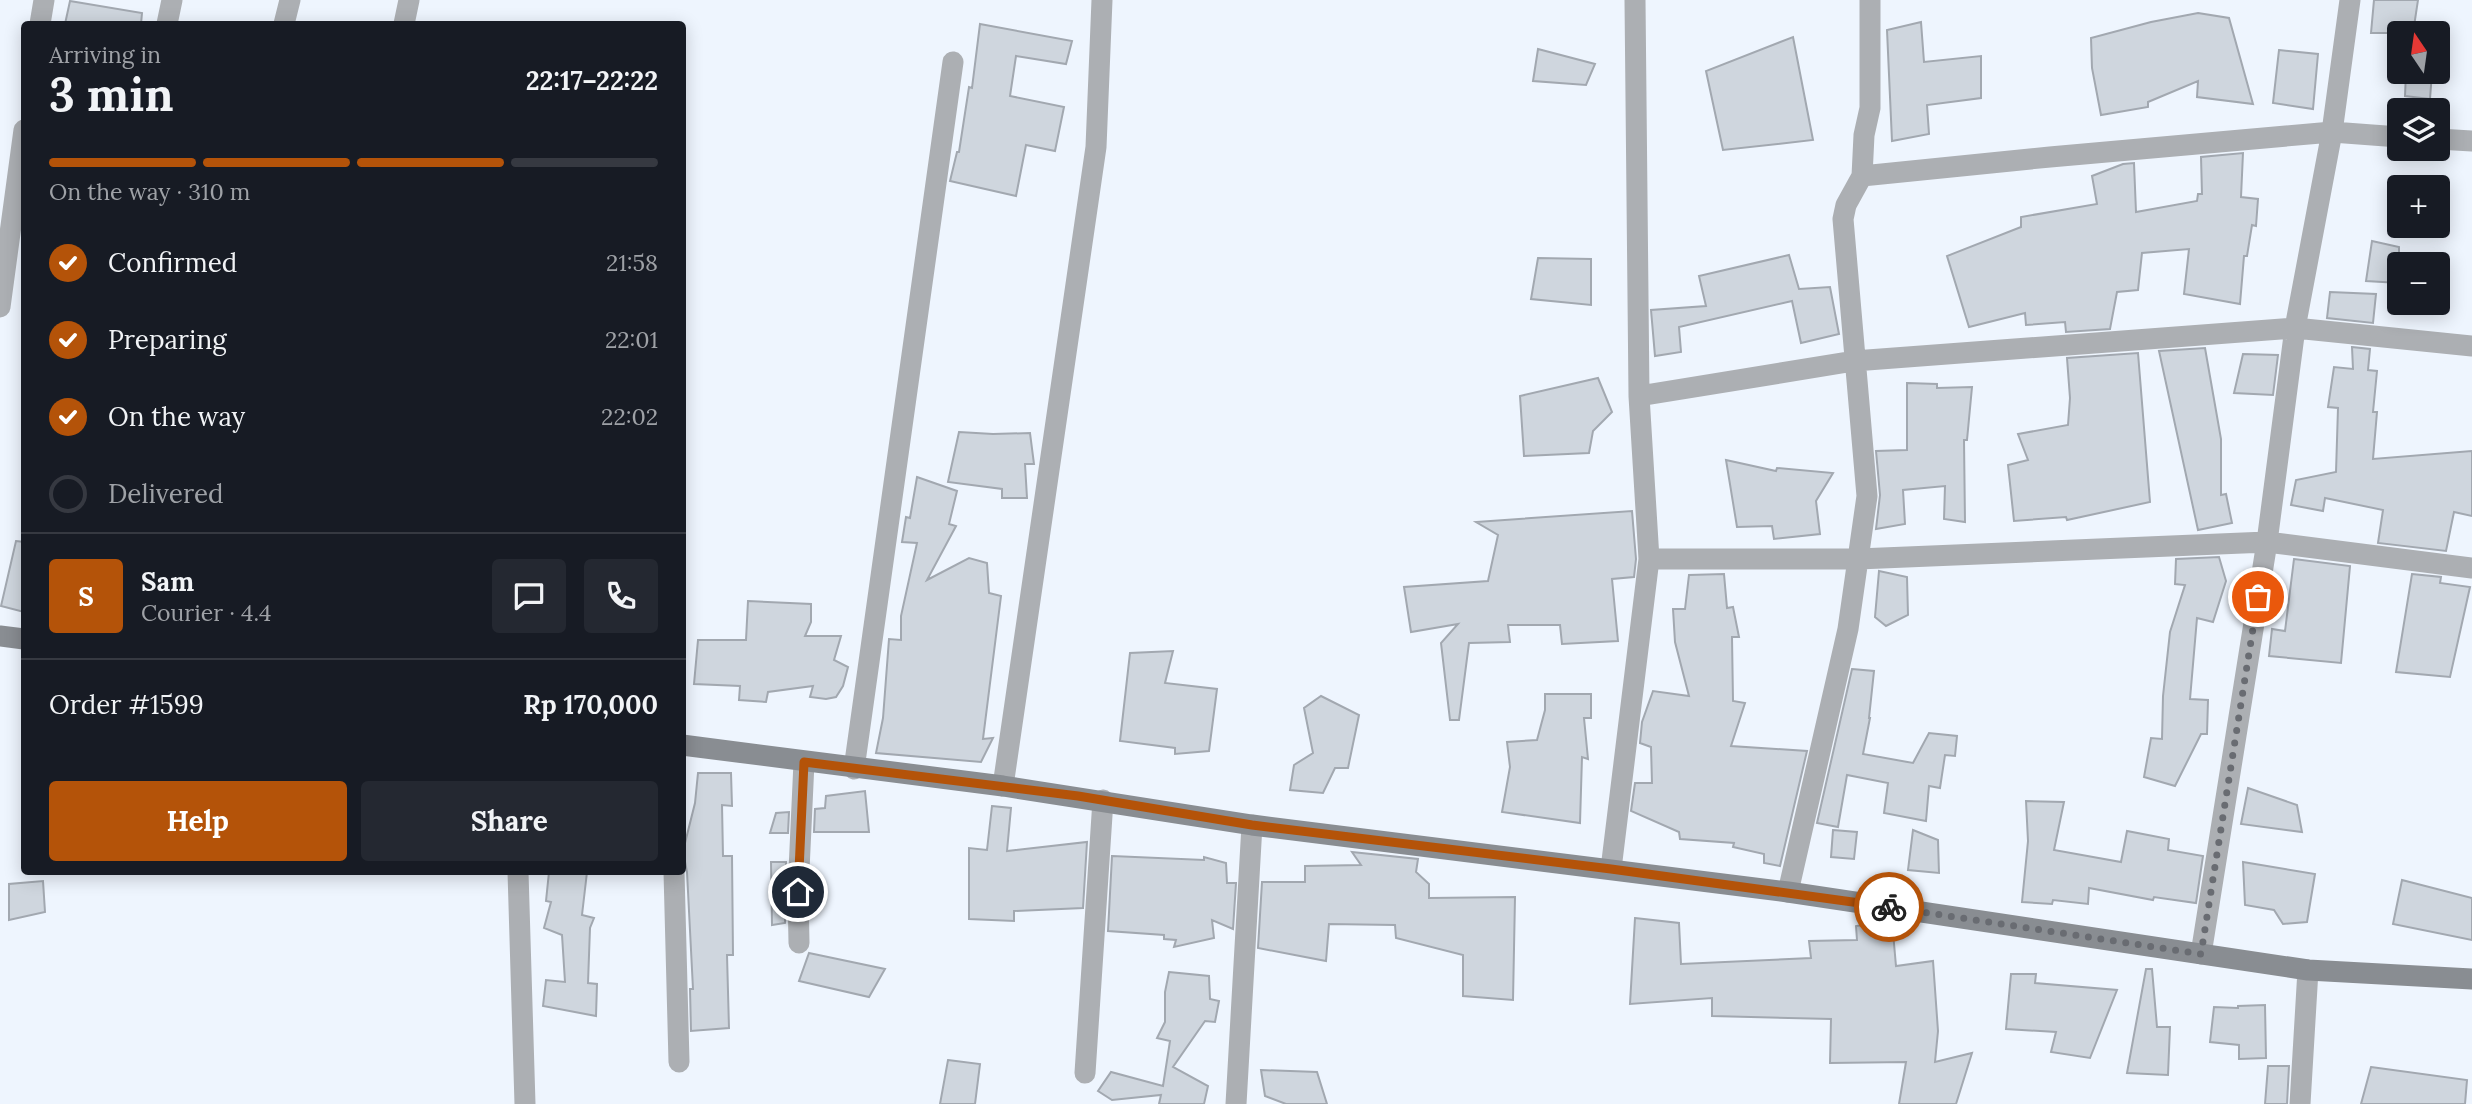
<!DOCTYPE html>
<html lang="en">
<head>
<meta charset="utf-8">
<style>
  body { margin:0; font-family:Lora,serif; background:#242831; color:#f1f3f6; height:100vh; display:flex; flex-direction:column; font-size:26px; white-space:nowrap }
  * { box-sizing:border-box; margin:0 }
  p { font-size:23px; color:#9ea1a6 }
  .icon { flex:none; width:38px; height:38px; fill:none; stroke:currentColor; stroke-width:2; stroke-linecap:round; stroke-linejoin:round }
  .map { position:relative; flex:1; overflow:hidden }
  .drawer { position:absolute; left:21px; top:21px; width:665px; height:854px; display:flex; flex-direction:column; background:#171b24; border-radius:7px; box-shadow:0 4px 18px #0003 }
  .drawer>* { flex:none }
  .needle { width:46px; rotate:347deg }
  .controls { position:absolute; left:2387px; top:21px; display:grid; gap:14px }
  .controls a { display:grid; place-items:center; width:63px; height:63px; border-radius:7px; background:#171b24; box-shadow:0 4px 18px #0003; font-size:35px }
  .pin { position:absolute; display:grid; place-items:center; width:60px; height:60px; color:#fff; margin:-30px; border:4px solid #fff; border-radius:50%; box-shadow:0 2px 7px #0007 }
  .courier { position:absolute; display:grid; place-items:center; width:70px; height:70px; margin:-35px; border:5px solid #b45309; border-radius:50%; background:#fff; color:#222; box-shadow:0 2px 9px #0007 }
  .summary em { font-style:normal; font-weight:800 }
  .summary div { display:flex; flex-direction:column-reverse }
  .summary { display:flex; align-items:center; justify-content:space-between; height:119px; padding:0 28px }
  h1 { font-size:46px; font-weight:800; line-height:52px }
  .bar { display:grid; grid-template-columns:repeat(4,1fr); gap:10px 7px; align-content:center; height:84px; padding:0 28px }
  .bar i { height:9px; border-radius:5px; background:#363941 }
  .bar .active { background:#b45309 }
  .bar p { grid-column:span 4 }
  .line { display:flex; align-items:center; gap:18px; padding:0 28px; border-top:2px solid #363941 }
  .line div { flex:1 }
  .round { display:grid; place-items:center; flex:none; width:74px; height:74px; border-radius:7px; background:#242831 }
  ol { padding:0 28px; list-style:none }
  li { display:flex; align-items:center; gap:21px; height:77px }
  li p { margin-inline-start:auto }
  li .icon { padding:7px; border-radius:50%; background:#b45309; color:#fff; stroke-width:4 }
  li:last-child { color:#9ea1a6 }
  li i { width:38px; height:38px; border:4px solid #363941; border-radius:50% }
  .button { display:flex; gap:14px; margin-top:auto; padding:14px 28px }
  .button a { flex:1; height:80px; border-radius:7px; background:#b45309; color:#fff; font-size:28px; font-weight:800; line-height:80px; text-align:center }
  .button a+a { background:#242831; color:#f1f3f6 }
  .map>svg:first-child { display:block }
  .building { fill:#cfd6de; stroke:#a2a8b0; stroke-width:2 }
  .lines { fill:none; stroke-linecap:round; stroke-linejoin:round }
  .street { stroke:#acafb3; stroke-width:21 }
  .secondary { stroke:#898d92; stroke-width:21 }
  .done { stroke:#696c72; stroke-width:7; stroke-dasharray:0 12.6 }
  .route { stroke:#b45309; stroke-width:9 }
</style>
</head>
<body>
<div class="map">
<svg width="2472" height="1104" viewBox="0 0 2472 1104">
  <rect width="100%" height="100%" fill="#eef5fe"/>
  <path class="building" d="M 2374,0 L 2418,0 L 2413,33 L 2371,33 Z
    M 70,1 L 142,13 L 141,24 L 65,24 Z
    M 2198,13 L 2229,18 L 2253,104 L 2197,97 L 2198,81 L 2148,102 L 2148,107 L 2101,115 L 2092,68 L 2091,38 L 2151,22 Z
    M 1921,22 L 1924,62 L 1981,56 L 1981,98 L 1927,105 L 1929,134 L 1892,141 L 1887,30 Z
    M 980,24 L 1072,41 L 1066,64 L 1016,56 L 1010,96 L 1064,107 L 1055,151 L 1026,145 L 1016,196 L 950,181 L 957,152 L 959,152 L 969,87 L 972,88 Z
    M 1793,37 L 1813,140 L 1723,150 L 1706,71 Z
    M 1538,49 L 1595,64 L 1586,85 L 1533,81 Z
    M 2279,50 L 2318,54 L 2313,109 L 2273,103 Z
    M 2406,72 L 2432,72 L 2430,99 L 2405,96 Z
    M 2243,153 L 2241,197 L 2258,199 L 2256,226 L 2252,225 L 2247,256 L 2244,256 L 2240,304 L 2184,294 L 2189,249 L 2142,253 L 2138,290 L 2117,292 L 2110,329 L 2066,332 L 2065,322 L 2026,325 L 2025,313 L 1969,327 L 1947,256 L 2021,227 L 2021,217 L 2097,204 L 2092,176 L 2123,164 L 2134,163 L 2136,212 L 2197,201 L 2198,194 L 2202,194 L 2201,157 Z
    M 2372,241 L 2399,247 L 2399,283 L 2366,281 Z
    M 1789,255 L 1799,289 L 1830,287 L 1839,334 L 1801,343 L 1792,301 L 1679,327 L 1681,352 L 1655,356 L 1651,310 L 1706,306 L 1699,276 Z
    M 1538,258 L 1591,259 L 1591,305 L 1531,299 Z
    M 2330,292 L 2376,294 L 2373,323 L 2327,318 Z
    M 2352,347 L 2370,349 L 2368,370 L 2377,371 L 2373,412 L 2377,412 L 2373,459 L 2472,451 L 2472,516 L 2454,512 L 2446,551 L 2378,543 L 2383,510 L 2325,498 L 2323,511 L 2291,505 L 2296,480 L 2336,472 L 2338,408 L 2328,407 L 2334,367 L 2353,369 Z
    M 2205,348 L 2221,439 L 2221,495 L 2226,494 L 2232,523 L 2198,530 L 2159,351 Z
    M 2138,353 L 2150,502 L 2067,520 L 2066,517 L 2014,521 L 2008,465 L 2028,460 L 2018,434 L 2068,425 L 2070,398 L 2067,358 Z
    M 2243,354 L 2278,355 L 2273,395 L 2234,393 Z
    M 1598,378 L 1612,412 L 1593,431 L 1589,453 L 1524,456 L 1520,396 Z
    M 1907,383 L 1937,384 L 1937,388 L 1972,387 L 1967,440 L 1964,440 L 1965,522 L 1944,519 L 1945,486 L 1903,490 L 1905,524 L 1876,529 L 1880,495 L 1876,451 L 1907,450 Z
    M 959,432 L 993,434 L 1030,433 L 1034,464 L 1025,464 L 1027,498 L 1002,498 L 1002,489 L 948,482 Z
    M 1726,460 L 1776,471 L 1777,468 L 1833,473 L 1816,501 L 1820,534 L 1774,539 L 1772,526 L 1737,527 Z
    M 917,477 L 957,491 L 949,524 L 956,526 L 927,580 L 969,558 L 987,563 L 989,593 L 1001,596 L 983,739 L 993,738 L 981,762 L 876,753 L 883,718 L 889,639 L 901,640 L 901,616 L 917,543 L 902,542 L 906,517 L 910,518 Z
    M 1632,511 L 1636,559 L 1634,577 L 1612,579 L 1618,641 L 1562,644 L 1560,625 L 1508,625 L 1510,642 L 1469,643 L 1459,720 L 1450,720 L 1441,643 L 1458,624 L 1411,632 L 1404,587 L 1488,581 L 1498,535 L 1476,522 Z
    M 16,541 L 24,542 L 24,612 L 1,606 Z
    M 2219,557 L 2226,581 L 2213,622 L 2197,618 L 2190,699 L 2208,700 L 2207,734 L 2201,734 L 2175,786 L 2144,777 L 2151,738 L 2162,739 L 2163,696 L 2170,632 L 2185,585 L 2175,584 L 2176,559 Z
    M 2294,559 L 2350,566 L 2341,663 L 2269,656 L 2272,629 L 2285,631 Z
    M 1879,571 L 1907,577 L 1908,615 L 1886,626 L 1875,617 Z
    M 1724,574 L 1727,608 L 1733,607 L 1739,637 L 1732,637 L 1733,701 L 1745,703 L 1731,746 L 1807,751 L 1780,866 L 1764,863 L 1764,854 L 1733,847 L 1734,843 L 1680,839 L 1679,832 L 1631,811 L 1635,783 L 1652,783 L 1651,747 L 1640,743 L 1642,722 L 1653,691 L 1689,696 L 1675,642 L 1673,609 L 1685,609 L 1689,575 Z
    M 2412,574 L 2441,577 L 2440,583 L 2470,587 L 2450,677 L 2396,672 Z
    M 748,601 L 811,604 L 811,622 L 805,636 L 841,636 L 834,660 L 848,667 L 843,686 L 836,697 L 826,699 L 810,697 L 813,686 L 768,692 L 766,702 L 739,700 L 740,686 L 694,684 L 698,640 L 746,640 Z
    M 1173,651 L 1165,683 L 1217,689 L 1209,751 L 1175,754 L 1175,748 L 1120,741 L 1130,653 Z
    M 1852,669 L 1874,671 L 1869,718 L 1870,718 L 1863,754 L 1913,763 L 1929,733 L 1957,736 L 1955,756 L 1945,755 L 1940,788 L 1929,786 L 1926,821 L 1884,813 L 1888,783 L 1847,775 L 1838,827 L 1817,823 Z
    M 1545,694 L 1591,694 L 1591,718 L 1584,718 L 1588,759 L 1582,757 L 1580,823 L 1502,812 L 1510,767 L 1507,742 L 1537,740 L 1545,710 Z
    M 1321,696 L 1359,715 L 1348,768 L 1335,768 L 1323,793 L 1290,790 L 1294,765 L 1313,753 L 1304,708 Z
    M 698,773 L 731,773 L 732,806 L 722,805 L 723,856 L 732,856 L 733,955 L 727,955 L 729,1028 L 691,1031 L 690,989 L 693,989 L 687,872 L 683,851 L 695,803 Z
    M 2248,788 L 2297,805 L 2302,832 L 2241,824 Z
    M 865,791 L 869,832 L 814,832 L 815,809 L 825,808 L 826,796 Z
    M 2026,801 L 2064,802 L 2054,850 L 2121,862 L 2127,831 L 2169,839 L 2168,850 L 2203,856 L 2196,903 L 2154,897 L 2153,900 L 2089,888 L 2088,904 L 2053,900 L 2052,904 L 2022,902 L 2028,841 Z
    M 992,806 L 1011,808 L 1007,851 L 1087,842 L 1083,908 L 1014,911 L 1014,921 L 969,919 L 969,848 L 987,850 Z
    M 789,812 L 788,833 L 770,833 L 776,813 Z
    M 1833,830 L 1857,832 L 1854,859 L 1831,857 Z
    M 1913,830 L 1938,840 L 1939,873 L 1908,870 Z
    M 1352,852 L 1418,859 L 1416,872 L 1429,884 L 1429,898 L 1515,897 L 1513,1000 L 1463,996 L 1463,955 L 1396,938 L 1395,925 L 1329,924 L 1326,961 L 1258,948 L 1262,882 L 1305,882 L 1305,866 L 1361,865 Z
    M 1112,856 L 1204,860 L 1204,857 L 1226,863 L 1227,883 L 1236,883 L 1233,929 L 1212,920 L 1214,938 L 1174,947 L 1176,940 L 1164,939 L 1164,935 L 1108,931 Z
    M 771,862 L 786,862 L 785,923 L 772,925 Z
    M 2243,862 L 2315,874 L 2307,922 L 2283,924 L 2274,910 L 2245,905 Z
    M 549,872 L 587,872 L 582,915 L 594,918 L 590,928 L 588,983 L 597,984 L 596,1016 L 543,1006 L 546,980 L 565,982 L 562,935 L 544,928 L 551,902 L 546,901 Z
    M 2402,880 L 2472,898 L 2472,940 L 2393,924 Z
    M 43,881 L 45,912 L 9,920 L 9,884 Z
    M 1635,918 L 1679,923 L 1681,964 L 1811,958 L 1809,941 L 1857,940 L 1856,926 L 1870,924 L 1869,919 L 1892,921 L 1896,966 L 1933,961 L 1938,1031 L 1935,1062 L 1972,1053 L 1956,1104 L 1899,1104 L 1906,1062 L 1830,1063 L 1831,1019 L 1712,1016 L 1712,998 L 1630,1004 Z
    M 809,953 L 885,969 L 869,997 L 799,981 Z
    M 2146,969 L 2152,969 L 2157,1027 L 2170,1027 L 2168,1075 L 2127,1073 Z
    M 1169,972 L 1209,976 L 1210,999 L 1219,1001 L 1215,1022 L 1205,1021 L 1173,1067 L 1208,1086 L 1204,1104 L 1159,1104 L 1161,1095 L 1112,1100 L 1098,1091 L 1111,1072 L 1163,1086 L 1170,1041 L 1157,1038 L 1165,1022 L 1165,992 Z
    M 2011,974 L 2036,974 L 2035,983 L 2117,990 L 2090,1058 L 2051,1052 L 2056,1032 L 2006,1029 Z
    M 2265,1005 L 2266,1058 L 2239,1059 L 2239,1045 L 2210,1042 L 2214,1007 L 2238,1008 L 2238,1006 Z
    M 948,1060 L 980,1064 L 975,1104 L 940,1104 Z
    M 2268,1066 L 2289,1066 L 2287,1104 L 2265,1104 Z
    M 2371,1067 L 2467,1080 L 2465,1104 L 2361,1104 Z
    M 1261,1070 L 1317,1072 L 1327,1104 L 1286,1104 L 1265,1096 Z"/>
  <g class="lines">
    <path class="street" d="M 40,24 L 44,0
      M 167,24 L 172,0
      M 284,24 L 290,0
      M 404,24 L 409,0
      M 2438,139 L 2472,141
      M 1862,176 L 2050,157 L 2332,132 L 2399,137
      M 0,307 L 24,130
      M 1639,396 L 1854,361 L 2295,328 L 2472,346
      M 1649,559 L 1858,559 L 2267,542 L 2472,568
      M 854,769 L 953,62
      M 1003,786 L 1096,147 L 1102,0
      M 1611,869 L 1649,559 L 1639,396 L 1635,0
      M 518,872 L 525,1104
      M 674,872 L 679,1062
      M 1788,892 L 1848,629 L 1867,496 L 1843,219 L 1846,205 L 1862,176 L 1864,135 L 1870,108 L 1870,0
      M 799,943 L 798,892 L 804,762
      M 2201,954 L 2267,542 L 2295,328 L 2332,132 L 2350,0
      M 1085,1073 L 1103,800
      M 1236,1104 L 1252,825
      M 2300,1104 L 2308,970"/>
    <path class="secondary" d="M 0,636 L 24,639
      M 682,745 L 1003,786 L 1252,825 L 1788,892 L 2308,970 L 2472,979"/>
  </g>
  <g class="lines">
    <path class="done" d="M 1889,907 L 2201,954 L 2258,597"/>
    <path class="route" d="M 798,892 L 804,762 L 1078,796 L 1252,825 L 1611,869 L 1889,907"/>
  </g>
</svg>
<div class="controls">
<a><svg class="needle" viewBox="-14 -14 28 28"><path d="M0-13l5 13h-10z" fill="#e53935"/><path d="M0 13l5-13h-10z" fill="#9ea1a6"/></svg></a>
<a><svg class="icon" aria-label="layers" viewBox="0 0 24 24"><path d="M12 4l9 5-9 5-9-5zM3 14l9 5 9-5"/></svg></a>
<a>+</a>
<a>−</a>
</div>
<div class="pin" style="left:2258px;top:597px;background:#ea580c"><svg class="icon" aria-label="bag" viewBox="0 0 24 24"><path d="M5 8h14l-1 12H6zM9 8a3 3 0 0 1 6 0"/></svg></div>
<div class="pin" style="left:798px;top:892px;background:#1f2937"><svg class="icon" aria-label="home" viewBox="0 0 24 24"><path d="M3 11l9-7 9 7M6 9v11h12V9"/></svg></div>
<div class="courier" style="left:1889px;top:907px"><svg class="icon" aria-label="bike" viewBox="0 0 24 24"><circle cx="6" cy="16" r="4"/><circle cx="18" cy="16" r="4"/><path d="M6 16l4-8h5l3 8M10 8l3 8H6M13 5h3"/></svg></div>
<section class="drawer">
<div class="summary"><div><h1>3 min</h1><p>Arriving in</p></div><em>22:17–22:22</em></div>
<div class="bar"><i class="active"></i><i class="active"></i><i class="active"></i><i></i><p>On the way · 310 m</p></div>
<ol>
<li><svg class="icon" aria-label="check" viewBox="0 0 24 24"><path d="M5 12l5 5 9-10"/></svg>Confirmed<p>21:58</p></li>
<li><svg class="icon" aria-label="check" viewBox="0 0 24 24"><path d="M5 12l5 5 9-10"/></svg>Preparing<p>22:01</p></li>
<li><svg class="icon" aria-label="check" viewBox="0 0 24 24"><path d="M5 12l5 5 9-10"/></svg>On the way<p>22:02</p></li>
<li><i></i>Delivered</li>
</ol>
<div class="line" style="height:126px"><b class="round" style="background:#b45309;color:#fff">S</b><div><b>Sam</b><p>Courier · 4.4</p></div><a class="round"><svg class="icon" aria-label="chat" viewBox="0 0 24 24"><path d="M4 5h16v11H9l-5 4z"/></svg></a><a class="round"><svg class="icon" aria-label="phone" viewBox="0 0 24 24"><path d="M5 4h4l2 5-3 2q2 4 5 5l2-3 5 2v4C11 20 4 13 5 4z"/></svg></a></div>
<div class="line" style="height:91px"><div>Order #1599</div><b>Rp 170,000</b></div>
<div class="button"><a>Help</a><a>Share</a></div>
</section>
</div>
</body>
</html>
